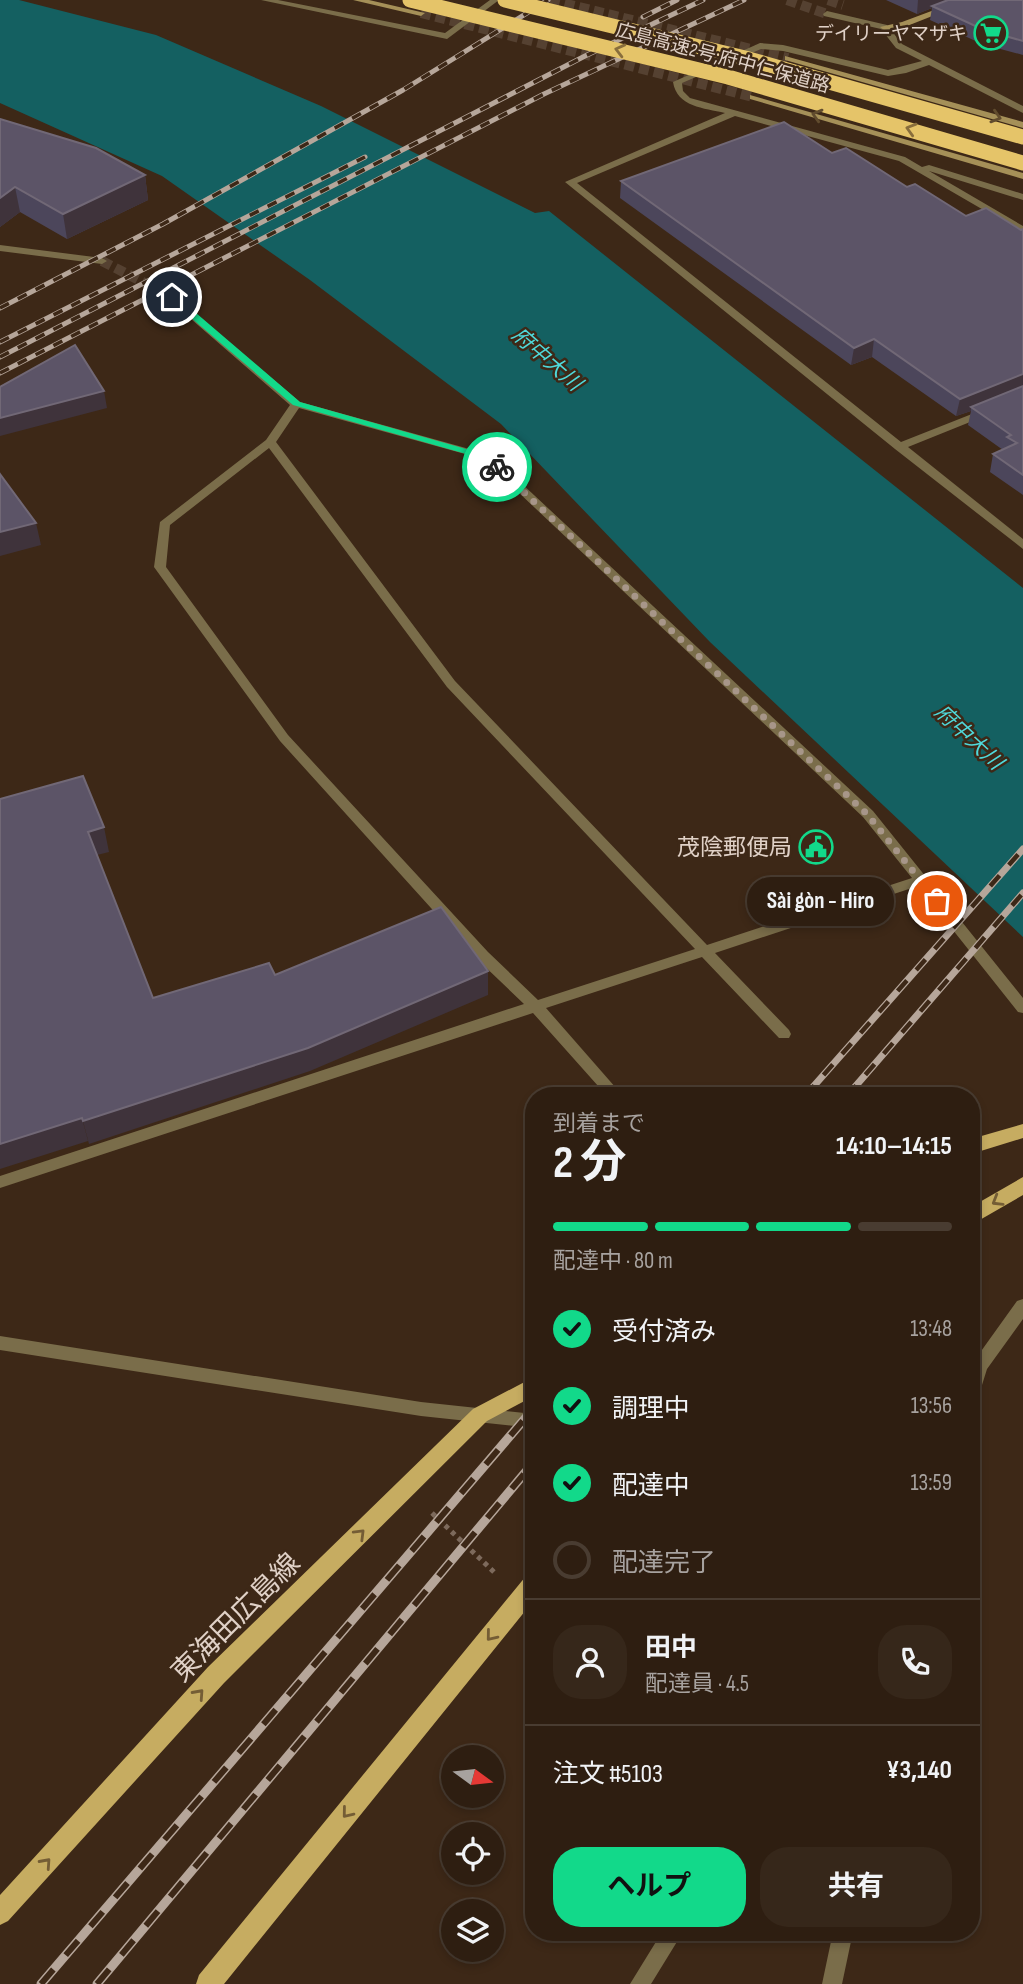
<!DOCTYPE html>
<html lang="ja">
<head>
<meta charset="utf-8">
<style>
  body { margin:0; font-family:"Sofia Sans Condensed","Noto Sans JP",sans-serif; background:#36271a; color:#f1f3f6; height:100vh; display:flex; flex-direction:column; font-size:26px; white-space:nowrap }
  * { box-sizing:border-box; margin:0 }
  p { font-size:23px; color:#a7a29f }
  .icon { flex:none; width:38px; height:38px; fill:none; stroke:currentColor; stroke-width:2; stroke-linecap:round; stroke-linejoin:round }
  .map { position:relative; flex:1; overflow:hidden }
  .details { position:absolute; left:525px; top:1087px; width:455px; height:854px; display:flex; flex-direction:column; background:#2e1e11; border-radius:28px; box-shadow:0 4px 10px #0003,0 0 0 2px #493c31 }
  .details>* { flex:none }
  .needle { width:46px; rotate:105deg }
  .tools { position:absolute; left:441px; top:1745px; display:grid; gap:14px }
  .tools a { display:grid; place-items:center; width:63px; height:63px; border-radius:50%; background:#2e1e11; box-shadow:0 4px 10px #0003,0 0 0 2px #493c31; font-size:35px }
  .pin { position:absolute; display:grid; place-items:center; width:60px; height:60px; color:#fff; margin:-30px; border:4px solid #fff; border-radius:50%; box-shadow:0 2px 7px #0007 }
  .courier { position:absolute; display:grid; place-items:center; width:70px; height:70px; margin:-35px; border:5px solid #12d98a; border-radius:50%; background:#fff; color:#222; box-shadow:0 2px 9px #0007 }
  .bubble { position:absolute; height:49px; border-radius:24px; background:#2e1e11; box-shadow:0 4px 10px #0003,0 0 0 2px #493c31; font-size:23px; font-weight:700; line-height:49px; text-align:center }
  .head em { font-style:normal; font-weight:700 }
  .head div { display:flex; flex-direction:column-reverse }
  .head { display:flex; align-items:center; justify-content:space-between; height:119px; padding:0 28px }
  h1 { font-size:46px; font-weight:700; line-height:52px }
  .bar { display:grid; grid-template-columns:repeat(4,1fr); gap:10px 7px; align-content:center; height:84px; padding:0 28px }
  .bar i { height:9px; border-radius:5px; background:#493c31 }
  .bar .current { background:#12d98a }
  .bar p { grid-column:span 4 }
  .line { display:flex; align-items:center; gap:18px; padding:0 28px; border-top:2px solid #493c31 }
  .line div { flex:1 }
  .round { display:grid; place-items:center; flex:none; width:74px; height:74px; border-radius:28px; background:#36271a }
  ol { padding:0 28px; list-style:none }
  li { display:flex; align-items:center; gap:21px; height:77px }
  li p { margin-inline-start:auto }
  li .icon { padding:7px; border-radius:50%; background:#12d98a; color:#111; stroke-width:4 }
  li:last-child { color:#a7a29f }
  li i { width:38px; height:38px; border:4px solid #493c31; border-radius:50% }
  .primary-button { display:flex; gap:14px; margin-top:auto; padding:14px 28px }
  .primary-button a { flex:1; height:80px; border-radius:28px; background:#12d98a; color:#111; font-size:28px; font-weight:700; line-height:80px; text-align:center }
  .primary-button a+a { background:#36271a; color:#f1f3f6 }
  .map>svg:first-child { display:block }
  .water { fill:#146061 }
  .lines { fill:none; stroke-linecap:round; stroke-linejoin:round }
  .street-tunnel { stroke:#554131; stroke-width:10; stroke-dasharray:10 5; stroke-linecap:butt }
  .secondary-tunnel { stroke:#554131; stroke-width:10; stroke-dasharray:10 5; stroke-linecap:butt }
  .path { stroke:#7d6a5c; stroke-width:5; stroke-dasharray:4.5 4.5; stroke-linecap:butt }
  .street { fill:#7a6d4a; fill-rule:evenodd }
  .secondary { fill:#a59058; fill-rule:evenodd }
  .primary { fill:#c6ac61; fill-rule:evenodd }
  .rail-far2-casing { stroke:#b6a69a; stroke-width:5 }
  .rail-far1-casing { stroke:#b6a69a; stroke-width:7 }
  .rail-casing { stroke:#b6a69a; stroke-width:9 }
  .rail-far2 { stroke:#3d2817; stroke-width:3.5; stroke-dasharray:10; stroke-linecap:butt }
  .rail-far1 { stroke:#3d2817; stroke-width:4.5; stroke-dasharray:14; stroke-linecap:butt }
  .rail { stroke:#3d2817; stroke-width:6; stroke-dasharray:19; stroke-linecap:butt }
  .highway-bridge { stroke:#e5c469; stroke-width:15 }
  .wall { fill:#4c465b }
  .shaded-wall { fill:#3f333b }
  .building { fill:#5c5467; stroke:#716876; stroke-width:2 }
  .oneway { stroke:#896e3c }
  .oneway2 { stroke:#614c2e }
  .oneway3 { stroke:#745d35 }
  .route { fill:#12d98a }
  .done { stroke:#a79689; stroke-width:7; stroke-dasharray:0 12.6 }
  .labels { text-anchor:middle; stroke-width:5; stroke-linejoin:round; paint-order:stroke }
  .far-poi-label { font-size:19px; fill:#e0d1c7; stroke:#3d2817; text-anchor:end }
  .far-street-label { font-size:19px; fill:#e0d1c7; stroke:#3d2817 }
  .far-water-label { font-size:21px; font-style:italic; fill:#4fd9db; stroke:#3d2817 }
  .poi-label { font-size:23px; fill:#e0d1c7; stroke:#3d2817; text-anchor:end }
  .near-street-label { font-size:28px; fill:#e0d1c7; stroke:#3d2817 }
</style>
</head>
<body>
<div class="map">
<svg width="1023" height="1984" viewBox="0 0 1023 1984">
  <rect width="100%" height="100%" fill="#3d2817"/>
  <path class="water" d="M 0,0 L 19,0 L 156,35 L 321,106 L 535,213 L 549,211 L 1023,588 L 1023,937 L 710,642 L 501,424 L 310,280 L 162,176 L 0,103 Z"/>
  <g class="lines">
    <path class="street-tunnel" d="M 787,0 L 827,14
      M 828,0 L 843,5
      M 102,261 L 172,297"/>
    <path class="secondary-tunnel" d="M 550,0 L 788,58
      M 421,13 L 753,97"/>
    <path class="path" d="M 432,1513 L 494,1572"/>
    <path class="street" d="M 261,0 L 278,0 L 445,33 L 490,0 L 499,0 L 447,39 Z
      M 827,11 L 887,25 L 902,44 L 1023,106 L 1023,113 L 929,65 L 906,73 L 888,76 L 783,51 L 761,49 L 682,83 L 683,91 L 690,98 L 905,157 L 922,167 L 929,165 L 1023,194 L 1023,200 L 929,171 L 1023,226 L 1023,233 L 899,161 L 735,116 L 577,183 L 901,442 L 982,410 L 990,410 L 990,414 L 908,447 L 1023,539 L 1023,549 L 895,449 L 565,182 L 725,113 C 704,108 677,107 673,82 L 760,43 L 783,45 L 888,70 L 922,61 L 896,48 L 881,29 L 824,16 L 823,14 Z
      M 0,245 L 102,258 L 107,261 L 102,264 L 0,251 Z
      M 172,294 L 300,402 L 491,455 L 873,811 L 1023,998 L 1023,1013 L 1018,1012 L 918,886 L 715,953 L 789,1030 L 791,1034 L 789,1038 L 779,1038 L 702,957 L 546,1008 L 623,1096 L 607,1096 L 533,1013 L 0,1188 L 0,1176 L 524,1004 L 478,960 L 280,741 L 154,567 L 160,522 L 266,440 L 290,405 L 168,299 L 168,295 ZM 299,408 L 483,459 L 863,817 L 912,878 L 707,945 L 455,681 L 276,442 ZM 269,448 L 447,687 L 695,949 L 538,1000 L 488,952 L 288,735 L 166,567 L 170,525 Z
      M 1023,1299 L 1023,1319 L 987,1369 L 977,1401 L 971,1403 L 971,1368 L 974,1361 L 1017,1301 Z
      M 0,1336 L 421,1402 L 534,1414 L 534,1428 L 421,1416 L 0,1350 Z
      M 662,1932 L 683,1932 L 651,1984 L 630,1984 Z
      M 833,1932 L 853,1932 L 842,1984 L 822,1984 Z"/>
    <path class="secondary" d="M 353,0 L 369,0 L 425,13 L 421,16 Z
      M 961,0 L 973,0 L 907,26 L 884,30 L 880,27 L 902,22 Z
      M 785,56 L 1023,122 L 1023,128 L 785,60 Z
      M 750,95 L 1023,173 L 1023,179 L 750,99 Z"/>
    <path class="primary" d="M 1023,1124 L 1023,1138 L 971,1154 L 971,1139 Z
      M 1023,1177 L 1023,1195 L 971,1225 L 971,1207 Z
      M 534,1377 L 534,1396 L 487,1421 L 224,1683 L 8,1921 L 0,1925 L 0,1895 L 208,1667 L 473,1409 Z
      M 534,1573 L 534,1600 L 224,1984 L 196,1984 L 199,1975 L 526,1576 Z"/>
    <defs>
      <path id="rail-far2" d="M 643,17 L 677,0
        M 0,308 L 163,224 L 403,90 L 548,0
        M 0,342 L 365,157
        M 0,357 L 585,56 L 703,0
        M 0,373 L 544,94 L 744,0"/>
      <path id="rail-far1" d="M 805,1096 L 1023,849
        M 847,1096 L 1023,893"/>
      <path id="rail" d="M 41,1984 L 534,1408
        M 97,1984 L 534,1462"/>
    </defs>
    <use href="#rail-far2" class="rail-far2-casing"/>
    <use href="#rail-far1" class="rail-far1-casing"/>
    <use href="#rail" class="rail-casing"/>
    <use href="#rail-far2" class="rail-far2"/>
    <use href="#rail-far1" class="rail-far1"/>
    <use href="#rail" class="rail"/>
    <path class="highway-bridge" d="M 410,0 L 728,77 L 1023,163
      M 505,0 L 745,58 L 1023,137"/>
  </g>
  <path class="wall" d="M 886,0 L 1023,0 L 1023,55 L 982,44 L 930,20 L 932,8 L 917,14 Z
    M 0,119 L 145,175 L 148,200 L 67,239 L 20,212 L 0,227 Z
    M 832,153 L 907,187 L 966,216 L 1021,230 L 1023,229 L 1023,495 L 990,472 L 993,454 L 1003,450 L 968,425 L 971,411 L 956,416 L 872,357 L 851,365 L 620,198 L 621,181 Z"/>
  <path class="shaded-wall" d="M 918,0 L 953,0 L 932,6 L 932,8 L 917,14 Z
    M 145,175 L 148,200 L 67,239 L 63,214 Z
    M 15,187 L 20,212 L 0,227 L 0,198 Z
    M 874,339 L 872,357 L 851,365 L 854,348 Z
    M 1023,374 L 1023,390 L 971,407 L 971,411 L 956,416 L 960,399 Z
    M 104,391 L 107,408 L 0,436 L 0,418 Z
    M 36,523 L 41,545 L 0,556 L 0,532 Z
    M 104,827 L 109,852 L 93,856 L 88,832 Z
    M 488,971 L 488,995 L 310,1071 L 89,1144 L 83,1121 Z
    M 82,1118 L 88,1141 L 0,1169 L 0,1144 Z"/>
  <path class="building" d="M 948,0 L 1023,0 L 1023,41 L 984,30 L 932,6 Z
    M 0,119 L 96,148 L 145,175 L 63,214 L 15,187 L 0,198 Z
    M 784,122 L 832,153 L 846,148 L 907,187 L 915,184 L 966,216 L 986,208 L 1021,230 L 1023,229 L 1023,374 L 960,399 L 874,339 L 854,348 L 621,181 Z
    M 75,345 L 104,391 L 0,418 L 0,387 Z
    M 1023,386 L 1023,475 L 993,454 L 1017,443 L 1007,437 L 1011,435 L 971,407 Z
    M 0,474 L 36,523 L 0,532 Z
    M 83,776 L 104,827 L 88,832 L 153,998 L 269,963 L 275,975 L 441,907 L 488,971 L 308,1048 L 83,1121 L 82,1118 L 0,1144 L 0,799 Z"/>
  <defs><path id="oneway-chevron" d="M-2-3.5L2.5 0L-2 3.5" fill="none" stroke-width="1.6" stroke-linecap="round" stroke-linejoin="round" transform="scale(1.75)"/></defs>
  <g class="oneway">
    <use href="#oneway-chevron" transform="translate(620 50) rotate(-166)"/>
    <use href="#oneway-chevron" transform="translate(911 129) rotate(-164)"/>
  </g>
  <g class="oneway2">
    <use href="#oneway-chevron" transform="translate(817 115) rotate(-164)"/>
    <use href="#oneway-chevron" transform="translate(996 117) rotate(17)"/>
  </g>
  <g class="oneway3">
    <use href="#oneway-chevron" transform="translate(997 1201) rotate(149)"/>
    <use href="#oneway-chevron" transform="translate(360 1534) rotate(-45)"/>
    <use href="#oneway-chevron" transform="translate(491 1636) rotate(129)"/>
    <use href="#oneway-chevron" transform="translate(199 1694) rotate(-48)"/>
    <use href="#oneway-chevron" transform="translate(347 1813) rotate(129)"/>
    <use href="#oneway-chevron" transform="translate(46 1863) rotate(-48)"/>
  </g>
  <path class="route" d="M 169,295 L 175,295 L 300,402 L 491,456 L 502,467 L 494,468 L 484,459 L 293,405 L 169,299 Z"/>
  <g class="lines">
    <path class="done" d="M 497,467 L 867,814 L 937,901"/>
  </g>
  <defs>
    <symbol id="supermarket-ring" viewBox="-11 -11 22 22"><circle r="9.5" fill="#3d2817" stroke="#12d98a" stroke-width="1.5"/><path d="M-6-5.5h2.5l.6 2H6L4.5 2H-2.5L-4.4-4H-6ZM-1.5 3.2a1.3 1.3 0 1 0 .1 0ZM3 3.2a1.3 1.3 0 1 0 .1 0Z" fill="#12d98a"/></symbol>
    <symbol id="civic-ring" viewBox="-11 -11 22 22"><circle r="9.5" fill="#3d2817" stroke="#12d98a" stroke-width="1.5"/><path d="M-.6-6.5H3V-4.5H.6V-3L4-1V1h2V6H-6V1h2V-1L-.6-3ZM-1.2 2.5V6h2.4V2.5Z" fill="#12d98a"/></symbol>
  </defs>
  <g fill-rule="evenodd">
    <use href="#supermarket-ring" x="972" y="14" width="38" height="38"/>
    <use href="#civic-ring" x="797" y="828" width="38" height="38"/>
  </g>
  <g class="labels">
    <g class="far-poi-label">
      <text x="967" y="40">デイリーヤマザキ</text>
    </g>
    <g class="far-street-label">
      <text transform="translate(723 57) rotate(15)" y="7">広島高速2号;府中仁保道路</text>
    </g>
    <g class="far-water-label">
      <text transform="translate(547 359) rotate(41)" y="7">府中大川</text>
      <text transform="translate(969 737) rotate(43)" y="7">府中大川</text>
    </g>
    <g class="poi-label">
      <text x="792" y="855">茂陰郵便局</text>
    </g>
    <g class="near-street-label">
      <text transform="translate(235 1617) rotate(-45)" y="10">東海田広島線</text>
    </g>
  </g>
</svg>
<div class="tools">
<a><svg class="needle" viewBox="-14 -14 28 28"><path d="M0-13l5 13h-10z" fill="#e53935"/><path d="M0 13l5-13h-10z" fill="#a7a29f"/></svg></a>
<a><svg class="icon" aria-label="locate" viewBox="0 0 24 24"><circle cx="12" cy="12" r="6"/><path d="M12 2v4M12 18v4M2 12h4M18 12h4"/></svg></a>
<a><svg class="icon" aria-label="layers" viewBox="0 0 24 24"><path d="M12 4l9 5-9 5-9-5zM3 14l9 5 9-5"/></svg></a>
</div>
<div class="pin" style="left:937px;top:901px;background:#ea580c"><svg class="icon" aria-label="bag" viewBox="0 0 24 24"><path d="M5 8h14l-1 12H6zM9 8a3 3 0 0 1 6 0"/></svg></div>
<div class="pin" style="left:172px;top:297px;background:#1f2937"><svg class="icon" aria-label="home" viewBox="0 0 24 24"><path d="M3 11l9-7 9 7M6 9v11h12V9"/></svg></div>
<div class="courier" style="left:497px;top:467px"><svg class="icon" aria-label="bike" viewBox="0 0 24 24"><circle cx="6" cy="16" r="4"/><circle cx="18" cy="16" r="4"/><path d="M6 16l4-8h5l3 8M10 8l3 8H6M13 5h3"/></svg></div>
<div class="bubble" style="left:747px;top:877px;width:147px">Sài gòn - Hiro</div>
<section class="details">
<div class="head"><div><h1>2 分</h1><p>到着まで</p></div><em>14:10–14:15</em></div>
<div class="bar"><i class="current"></i><i class="current"></i><i class="current"></i><i></i><p>配達中 · 80 m</p></div>
<ol>
<li><svg class="icon" aria-label="check" viewBox="0 0 24 24"><path d="M5 12l5 5 9-10"/></svg>受付済み<p>13:48</p></li>
<li><svg class="icon" aria-label="check" viewBox="0 0 24 24"><path d="M5 12l5 5 9-10"/></svg>調理中<p>13:56</p></li>
<li><svg class="icon" aria-label="check" viewBox="0 0 24 24"><path d="M5 12l5 5 9-10"/></svg>配達中<p>13:59</p></li>
<li><i></i>配達完了</li>
</ol>
<div class="line" style="height:126px"><a class="round"><svg class="icon" aria-label="person" viewBox="0 0 24 24"><circle cx="12" cy="8" r="4"/><path d="M4 21q1-7 8-7t8 7"/></svg></a><div><b>田中</b><p>配達員 · 4.5</p></div><a class="round"><svg class="icon" aria-label="phone" viewBox="0 0 24 24"><path d="M5 4h4l2 5-3 2q2 4 5 5l2-3 5 2v4C11 20 4 13 5 4z"/></svg></a></div>
<div class="line" style="height:91px"><div>注文 #5103</div><b>¥3,140</b></div>
<div class="primary-button"><a>ヘルプ</a><a>共有</a></div>
</section>
</div>
</body>
</html>
